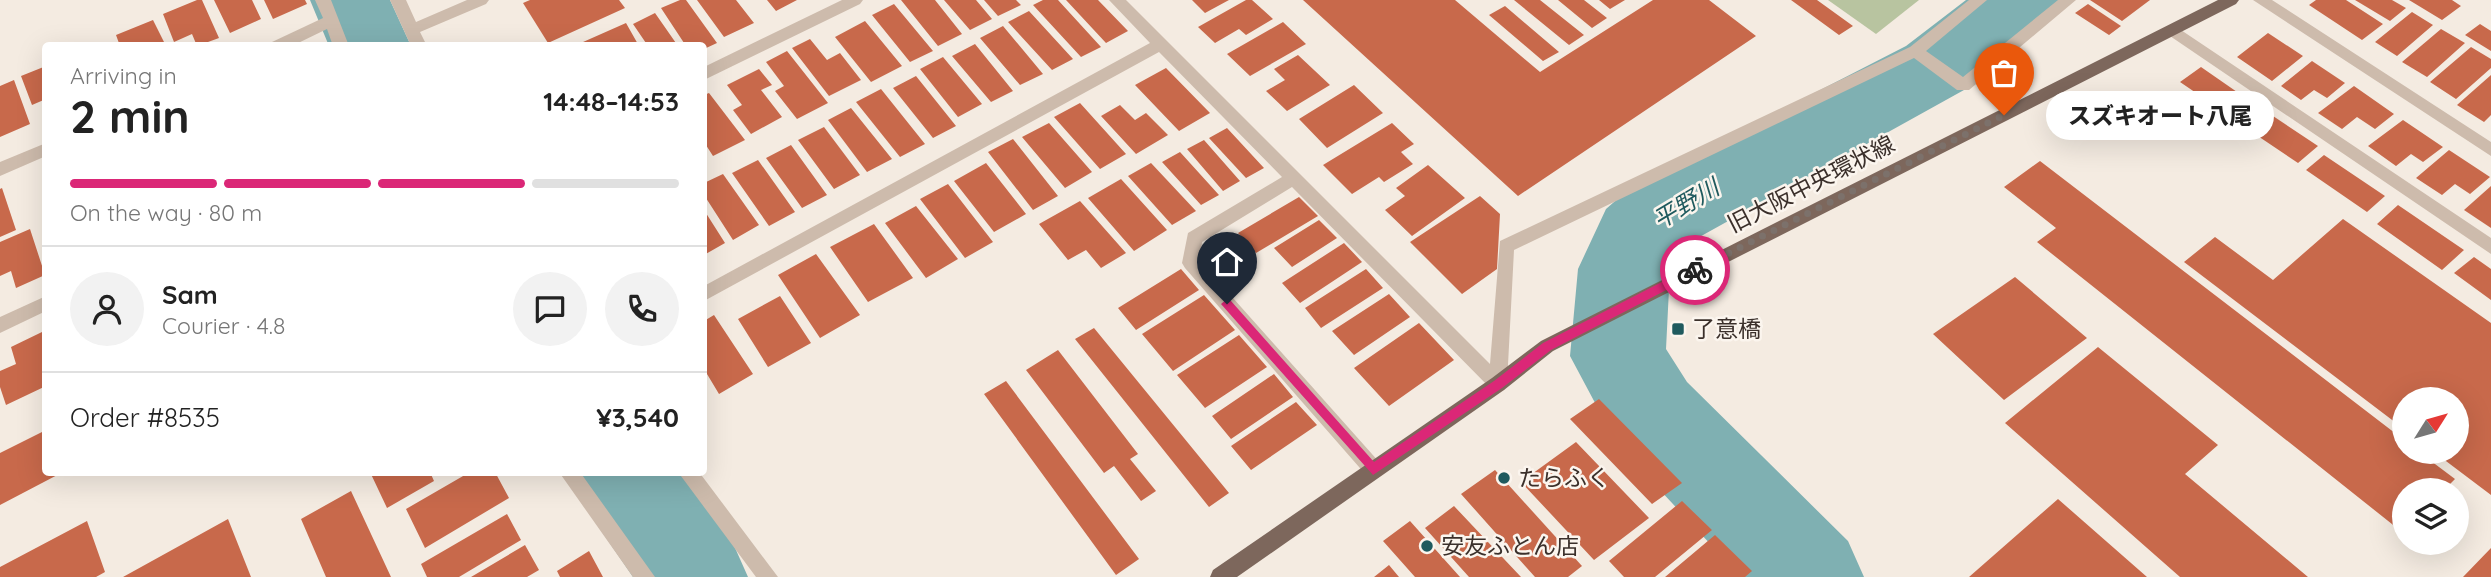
<!DOCTYPE html>
<html lang="en">
<head>
<meta charset="utf-8">
<style>
  body { margin:0; font-family:Quicksand,"Noto Sans JP",sans-serif; background:#f2f2f2; color:#222; height:100vh; display:flex; flex-direction:column; font-size:26px; white-space:nowrap }
  * { box-sizing:border-box; margin:0 }
  p { font-size:23px; color:#767676 }
  .icon { flex:none; width:38px; height:38px; fill:none; stroke:currentColor; stroke-width:2; stroke-linecap:round; stroke-linejoin:round }
  .map { position:relative; flex:1; overflow:hidden }
  .details { position:absolute; left:42px; top:42px; width:665px; height:434px; display:flex; flex-direction:column; background:#fff; border-radius:7px; box-shadow:0 7px 28px #0002 }
  .details>* { flex:none }
  .needle { width:46px; rotate:53deg }
  .buttons { position:absolute; left:2392px; top:387px; display:grid; gap:14px }
  .buttons a { display:grid; place-items:center; width:77px; height:77px; border-radius:50%; background:#fff; box-shadow:0 7px 28px #0002; font-size:35px }
  .pin { position:absolute; display:grid; place-items:center; width:60px; height:60px; color:#fff; margin:-72px -30px; border-radius:50% 50% 50% 0; rotate:-45deg; box-shadow:0 0 7px #0007 }
  .pin .icon { rotate:45deg }
  .courier { position:absolute; display:grid; place-items:center; width:70px; height:70px; margin:-35px; border:5px solid #db2777; border-radius:50%; background:#fff; color:#222; box-shadow:0 2px 9px #0007 }
  .bubble { position:absolute; height:49px; border-radius:24px; background:#fff; box-shadow:0 7px 28px #0002; font-size:23px; font-weight:800; line-height:49px; text-align:center }
  .headline em { font-style:normal; font-weight:800 }
  .headline div { display:flex; flex-direction:column-reverse }
  .headline { display:flex; align-items:center; justify-content:space-between; height:119px; padding:0 28px }
  h1 { font-size:46px; font-weight:800; line-height:52px }
  .bar { display:grid; grid-template-columns:repeat(4,1fr); gap:10px 7px; align-content:center; height:84px; padding:0 28px }
  .bar i { height:9px; border-radius:5px; background:#e0e0e0 }
  .bar .on { background:#db2777 }
  .bar p { grid-column:span 4 }
  .line { display:flex; align-items:center; gap:18px; padding:0 28px; border-top:2px solid #e0e0e0 }
  .line div { flex:1 }
  .round { display:grid; place-items:center; flex:none; width:74px; height:74px; border-radius:37px; background:#f2f2f2 }
  .map>svg:first-child { display:block }
  .green { fill:#b8c4a0 }
  .lines { fill:none; stroke-linecap:round; stroke-linejoin:round }
  .river { fill:#7fb0b2; fill-rule:evenodd }
  .building { fill:#c8694b }
  .minor { fill:#cdbbac; fill-rule:evenodd }
  .major { fill:#7d675c; fill-rule:evenodd }
  .route { fill:#db2777 }
  .done { stroke:#7c716b; stroke-width:7; stroke-dasharray:0 12.6 }
  .poi-dot { fill:#1f5a5e; stroke:#fbf5ee; stroke-width:2.5 }
  .labels { text-anchor:middle; stroke-width:5; stroke-linejoin:round; paint-order:stroke }
  .street-label { font-size:23px; fill:#3b302b; stroke:#fbf5ee }
  .poi-label { font-size:23px; fill:#3b302b; stroke:#fbf5ee; text-anchor:start }
  .water-label { font-size:24px; font-style:italic; fill:#1f5a5e; stroke:#fbf5ee }
</style>
</head>
<body>
<div class="map">
<svg width="2491" height="577" viewBox="0 0 2491 577">
  <rect width="100%" height="100%" fill="#f4ebe1"/>
  <path class="green" d="M 1828,0 L 1919,0 L 1876,34 Z"/>
  <g class="lines">
    <path class="river" d="M 310,0 L 390,0 L 411,46 L 329,46 Z
      M 1966,0 L 2061,0 L 2049,21 L 1964,90 L 1694,240 L 1675,257 L 1670,269 L 1666,349 L 1687,382 L 1848,541 L 1864,577 L 1741,577 L 1617,444 L 1570,356 L 1578,269 L 1606,209 L 1630,188 L 1906,46 Z
      M 569,472 L 680,472 L 732,541 L 748,577 L 633,577 L 583,504 Z"/>
  </g>
  <path class="building" d="M 197,0 L 202,0 L 219,38 L 197,46 L 192,34 L 174,42 L 163,14 Z
    M 214,0 L 252,0 L 261,19 L 230,33 Z
    M 264,0 L 305,0 L 307,4 L 273,19 Z
    M 530,0 L 619,0 L 625,8 L 548,43 L 523,3 Z
    M 680,0 L 686,0 L 717,43 L 704,49 L 704,46 L 686,46 L 661,8 Z
    M 697,0 L 736,0 L 754,23 L 724,37 Z
    M 767,0 L 797,0 L 776,11 Z
    M 901,0 L 935,0 L 962,34 L 938,46 Z
    M 944,0 L 976,0 L 992,19 L 970,30 Z
    M 984,0 L 1016,0 L 1021,5 L 998,16 Z
    M 1043,0 L 1058,0 L 1101,47 L 1081,57 L 1033,5 Z
    M 1066,0 L 1098,0 L 1128,31 L 1106,43 Z
    M 1192,0 L 1229,0 L 1205,13 Z
    M 1246,0 L 1252,0 L 1273,19 L 1246,35 L 1239,29 L 1215,43 L 1198,27 Z
    M 1303,0 L 1455,0 L 1540,72 L 1653,0 L 1709,0 L 1756,36 L 1518,196 Z
    M 1514,0 L 1540,0 L 1584,35 L 1569,45 Z
    M 1558,0 L 1584,0 L 1607,18 L 1592,28 Z
    M 1599,0 L 1625,0 L 1610,9 Z
    M 1791,0 L 1817,0 L 1853,26 L 1839,35 Z
    M 2090,0 L 2150,0 L 2122,21 Z
    M 2316,0 L 2346,0 L 2383,24 L 2362,40 L 2309,5 Z
    M 2355,0 L 2392,0 L 2406,8 L 2390,21 Z
    M 2409,0 L 2452,0 L 2461,6 L 2442,20 Z
    M 894,4 L 933,51 L 910,62 L 872,15 Z
    M 2088,4 L 2121,26 L 2109,35 L 2075,13 Z
    M 1505,6 L 1559,52 L 1543,61 L 1489,15 Z
    M 1029,11 L 1073,59 L 1052,70 L 1008,22 Z
    M 2412,12 L 2433,25 L 2397,56 L 2375,42 Z
    M 655,13 L 678,46 L 648,46 L 633,24 Z
    M 153,20 L 166,46 L 120,46 L 116,35 Z
    M 865,21 L 902,66 L 871,82 L 835,37 Z
    M 1283,22 L 1306,44 L 1250,76 L 1227,54 Z
    M 626,23 L 639,46 L 574,46 Z
    M 2480,24 L 2491,31 L 2491,51 L 2465,35 Z
    M 1003,26 L 1043,74 L 1020,85 L 980,38 Z
    M 2441,29 L 2465,43 L 2427,77 L 2402,62 Z
    M 2268,33 L 2303,56 L 2272,81 L 2237,57 Z
    M 810,39 L 827,60 L 840,53 L 861,80 L 829,96 L 792,48 Z
    M 975,44 L 1013,91 L 991,102 L 952,56 Z
    M 2471,47 L 2491,59 L 2491,68 L 2456,99 L 2430,82 Z
    M 787,51 L 828,103 L 797,119 L 775,91 L 784,86 L 766,62 Z
    M 1298,55 L 1330,85 L 1287,111 L 1266,91 L 1285,80 L 1274,69 Z
    M 943,57 L 982,104 L 958,117 L 920,69 Z
    M 2312,61 L 2345,83 L 2327,98 L 2314,90 L 2301,100 L 2281,86 Z
    M 46,66 L 46,99 L 32,105 L 21,76 Z
    M 2201,67 L 2250,101 L 2230,116 L 2180,82 Z
    M 1166,68 L 1210,113 L 1179,131 L 1135,85 Z
    M 759,69 L 772,85 L 761,90 L 782,117 L 751,134 L 733,110 L 742,105 L 727,85 Z
    M 2491,75 L 2491,115 L 2484,122 L 2457,105 Z
    M 916,76 L 956,126 L 933,138 L 893,88 Z
    M 14,80 L 30,124 L 0,137 L 0,86 Z
    M 1354,85 L 1383,113 L 1327,148 L 1299,119 Z
    M 2354,86 L 2394,114 L 2375,129 L 2357,117 L 2342,129 L 2318,113 Z
    M 881,89 L 925,144 L 900,157 L 856,102 Z
    M 709,93 L 745,140 L 713,156 L 704,142 L 704,95 Z
    M 1080,103 L 1126,154 L 1100,169 L 1054,117 Z
    M 1120,105 L 1135,120 L 1146,113 L 1168,135 L 1136,154 L 1101,116 Z
    M 851,108 L 892,159 L 867,172 L 828,120 Z
    M 2261,108 L 2318,146 L 2298,163 L 2240,124 Z
    M 2403,120 L 2443,147 L 2423,162 L 2411,154 L 2396,166 L 2368,146 Z
    M 1049,123 L 1092,172 L 1065,188 L 1022,137 Z
    M 1392,123 L 1414,144 L 1401,152 L 1413,164 L 1384,182 L 1379,177 L 1352,194 L 1323,165 Z
    M 824,127 L 860,175 L 834,189 L 798,140 Z
    M 1227,128 L 1264,168 L 1246,178 L 1209,138 Z
    M 1013,139 L 1058,196 L 1033,210 L 988,152 Z
    M 1204,140 L 1240,181 L 1223,191 L 1187,149 Z
    M 791,145 L 827,195 L 802,208 L 766,158 Z
    M 2449,150 L 2490,177 L 2470,194 L 2455,184 L 2442,195 L 2416,178 Z
    M 1180,152 L 1219,195 L 1201,205 L 1162,162 Z
    M 2324,155 L 2385,196 L 2367,212 L 2306,170 Z
    M 758,160 L 795,212 L 769,226 L 732,173 Z
    M 2040,161 L 2404,440 L 2404,452 L 2419,452 L 2455,479 L 2444,490 L 2404,490 L 2402,532 L 2037,242 L 2056,228 L 2004,187 Z
    M 986,163 L 1026,214 L 994,232 L 954,181 Z
    M 1151,163 L 1196,211 L 1172,225 L 1128,176 Z
    M 1428,165 L 1465,198 L 1412,236 L 1385,210 L 1405,196 L 1396,188 Z
    M 723,174 L 759,225 L 733,240 L 704,195 L 704,183 Z
    M 1121,179 L 1167,230 L 1134,251 L 1088,198 Z
    M 948,184 L 993,242 L 965,258 L 920,199 Z
    M 2491,186 L 2491,228 L 2464,210 Z
    M 2,188 L 16,230 L 0,237 L 0,189 Z
    M 1480,196 L 1500,214 L 1497,269 L 1462,294 L 1410,242 Z
    M 1299,197 L 1318,216 L 1256,253 L 1238,233 Z
    M 1080,201 L 1126,253 L 1101,268 L 1086,250 L 1068,260 L 1039,224 Z
    M 2398,205 L 2464,250 L 2442,270 L 2377,224 Z
    M 916,206 L 958,259 L 926,278 L 885,223 Z
    M 704,210 L 725,243 L 704,255 Z
    M 2343,219 L 2491,323 L 2491,495 L 2434,452 L 2457,452 L 2457,399 L 2404,399 L 2404,429 L 2184,262 L 2215,237 L 2273,280 Z
    M 1319,220 L 1337,238 L 1292,267 L 1274,248 Z
    M 874,224 L 913,278 L 868,302 L 830,247 Z
    M 30,229 L 45,275 L 16,288 L 11,271 L 0,276 L 0,242 Z
    M 1344,243 L 1362,262 L 1300,303 L 1282,283 Z
    M 816,254 L 860,315 L 820,338 L 778,275 Z
    M 2474,257 L 2491,269 L 2491,300 L 2454,273 Z
    M 1181,269 L 1199,290 L 1136,330 L 1118,308 Z
    M 1366,269 L 1383,288 L 1321,328 L 1305,308 Z
    M 2015,277 L 2087,338 L 2004,400 L 1933,334 Z
    M 1389,294 L 1410,317 L 1354,355 L 1332,331 Z
    M 1204,295 L 1235,330 L 1173,371 L 1142,334 Z
    M 780,296 L 811,343 L 768,367 L 738,319 Z
    M 714,315 L 753,374 L 719,394 L 704,369 L 704,321 Z
    M 1419,323 L 1454,360 L 1389,406 L 1354,368 Z
    M 1094,328 L 1229,493 L 1209,507 L 1075,339 Z
    M 42,332 L 46,341 L 46,386 L 6,405 L 0,387 L 0,371 L 16,364 L 11,347 Z
    M 1239,335 L 1267,367 L 1205,408 L 1177,375 Z
    M 2098,347 L 2218,445 L 2185,474 L 2308,577 L 2180,577 L 2005,423 Z
    M 1058,350 L 1138,454 L 1130,459 L 1156,491 L 1141,501 L 1114,466 L 1104,473 L 1026,370 Z
    M 1274,374 L 1293,397 L 1231,439 L 1212,416 Z
    M 1006,381 L 1139,559 L 1116,575 L 984,394 Z
    M 1599,399 L 1682,483 L 1652,504 L 1570,419 Z
    M 1296,402 L 1317,425 L 1251,470 L 1231,446 Z
    M 46,430 L 46,472 L 63,472 L 0,505 L 0,453 Z
    M 1576,442 L 1649,518 L 1594,560 L 1521,482 Z
    M 1495,470 L 1582,566 L 1568,577 L 1535,577 L 1461,494 Z
    M 370,472 L 430,472 L 434,481 L 387,508 Z
    M 470,472 L 495,472 L 509,498 L 425,548 L 406,509 Z
    M 351,491 L 391,577 L 326,577 L 301,519 Z
    M 2058,499 L 2147,577 L 1969,577 Z
    M 1682,501 L 1712,530 L 1655,577 L 1624,577 L 1609,561 Z
    M 1454,506 L 1521,577 L 1469,577 L 1425,528 Z
    M 507,514 L 521,540 L 459,577 L 427,577 L 421,564 Z
    M 228,519 L 251,577 L 123,577 Z
    M 87,521 L 105,572 L 96,577 L 0,577 L 0,567 Z
    M 1410,521 L 1460,577 L 1415,577 L 1383,541 Z
    M 1715,535 L 1752,571 L 1745,577 L 1665,577 Z
    M 525,545 L 539,570 L 527,577 L 471,577 Z
    M 2491,548 L 2491,577 L 2463,577 Z
    M 589,551 L 603,577 L 560,577 L 557,571 Z
    M 1389,565 L 1399,577 L 1374,577 Z"/>
  <g class="lines">
    <path class="minor" d="M 315,0 L 331,0 L 349,46 L 333,46 L 327,29 L 292,46 L 270,46 L 272,42 L 323,18 Z
      M 390,0 L 406,0 L 416,22 L 467,0 L 489,0 L 486,4 L 420,32 L 427,46 L 411,46 Z
      M 842,0 L 863,0 L 860,4 L 704,80 L 704,67 Z
      M 1109,0 L 1126,0 L 1490,364 L 1500,241 L 1910,47 L 1969,0 L 1987,0 L 1926,51 L 1963,77 L 2058,0 L 2076,0 L 1969,90 L 1957,90 L 1914,58 L 1514,250 L 1507,384 L 1504,390 L 1498,392 L 1492,390 L 1292,187 L 1202,242 L 1200,261 L 1380,463 L 1382,469 L 1380,475 L 1373,478 L 1366,475 L 1185,268 L 1182,263 L 1188,233 L 1282,177 L 1159,52 L 704,301 L 704,286 L 1150,43 Z
      M 2253,0 L 2272,0 L 2491,142 L 2491,156 Z
      M 2172,24 L 2491,238 L 2491,254 L 2167,34 L 2164,30 Z
      M 46,143 L 46,156 L 0,176 L 0,162 Z
      M 46,296 L 46,311 L 0,333 L 0,317 Z
      M 559,472 L 580,472 L 655,577 L 633,577 Z
      M 678,472 L 699,472 L 778,577 L 756,577 Z"/>
    <path class="major" d="M 2218,0 L 2239,0 L 2236,4 L 1553,351 L 1504,390 L 1237,577 L 1210,577 L 1213,570 L 1492,378 L 1541,341 Z"/>
  </g>
  <path class="route" d="M 1695,265 L 1701,270 L 1699,273 L 1551,350 L 1502,388 L 1373,475 L 1221,304 L 1227,299 L 1231,301 L 1374,462 L 1494,381 L 1543,343 Z"/>
  <g class="lines">
    <path class="done" d="M 1695,270 L 2004,115"/>
  </g>
  <g class="poi-dot">
    <rect x="1671" y="322" width="14" height="14" rx="3.5"/>
    <circle cx="1504" cy="478" r="7"/>
    <circle cx="1427" cy="546" r="7"/>
  </g>
  <g class="labels">
    <g class="street-label">
      <text transform="translate(1811 184) rotate(-27)" y="8">旧大阪中央環状線</text>
    </g>
    <g class="poi-label">
      <text x="1692" y="337">了意橋</text>
      <text x="1518" y="486">たらふく</text>
      <text x="1441" y="554">安友ふとん店</text>
    </g>
    <g class="water-label">
      <text transform="translate(1686 204) rotate(-31)" y="8">平野川</text>
    </g>
  </g>
</svg>
<div class="buttons">
<a><svg class="needle" viewBox="-14 -14 28 28"><path d="M0-13l5 13h-10z" fill="#e53935"/><path d="M0 13l5-13h-10z" fill="#767676"/></svg></a>
<a><svg class="icon" aria-label="layers" viewBox="0 0 24 24"><path d="M12 4l9 5-9 5-9-5zM3 14l9 5 9-5"/></svg></a>
</div>
<div class="pin" style="left:2004px;top:115px;background:#ea580c"><svg class="icon" aria-label="bag" viewBox="0 0 24 24"><path d="M5 8h14l-1 12H6zM9 8a3 3 0 0 1 6 0"/></svg></div>
<div class="pin" style="left:1227px;top:304px;background:#1f2937"><svg class="icon" aria-label="home" viewBox="0 0 24 24"><path d="M3 11l9-7 9 7M6 9v11h12V9"/></svg></div>
<div class="courier" style="left:1695px;top:270px"><svg class="icon" aria-label="bike" viewBox="0 0 24 24"><circle cx="6" cy="16" r="4"/><circle cx="18" cy="16" r="4"/><path d="M6 16l4-8h5l3 8M10 8l3 8H6M13 5h3"/></svg></div>
<div class="bubble" style="left:2046px;top:91px;width:228px">スズキオート八尾</div>
<section class="details">
<div class="headline"><div><h1>2 min</h1><p>Arriving in</p></div><em>14:48–14:53</em></div>
<div class="bar"><i class="on"></i><i class="on"></i><i class="on"></i><i></i><p>On the way · 80 m</p></div>
<div class="line" style="height:126px"><a class="round"><svg class="icon" aria-label="person" viewBox="0 0 24 24"><circle cx="12" cy="8" r="4"/><path d="M4 21q1-7 8-7t8 7"/></svg></a><div><b>Sam</b><p>Courier · 4.8</p></div><a class="round"><svg class="icon" aria-label="chat" viewBox="0 0 24 24"><path d="M4 5h16v11H9l-5 4z"/></svg></a><a class="round"><svg class="icon" aria-label="phone" viewBox="0 0 24 24"><path d="M5 4h4l2 5-3 2q2 4 5 5l2-3 5 2v4C11 20 4 13 5 4z"/></svg></a></div>
<div class="line" style="height:91px"><div>Order #8535</div><b>¥3,540</b></div>
</section>
</div>
</body>
</html>
